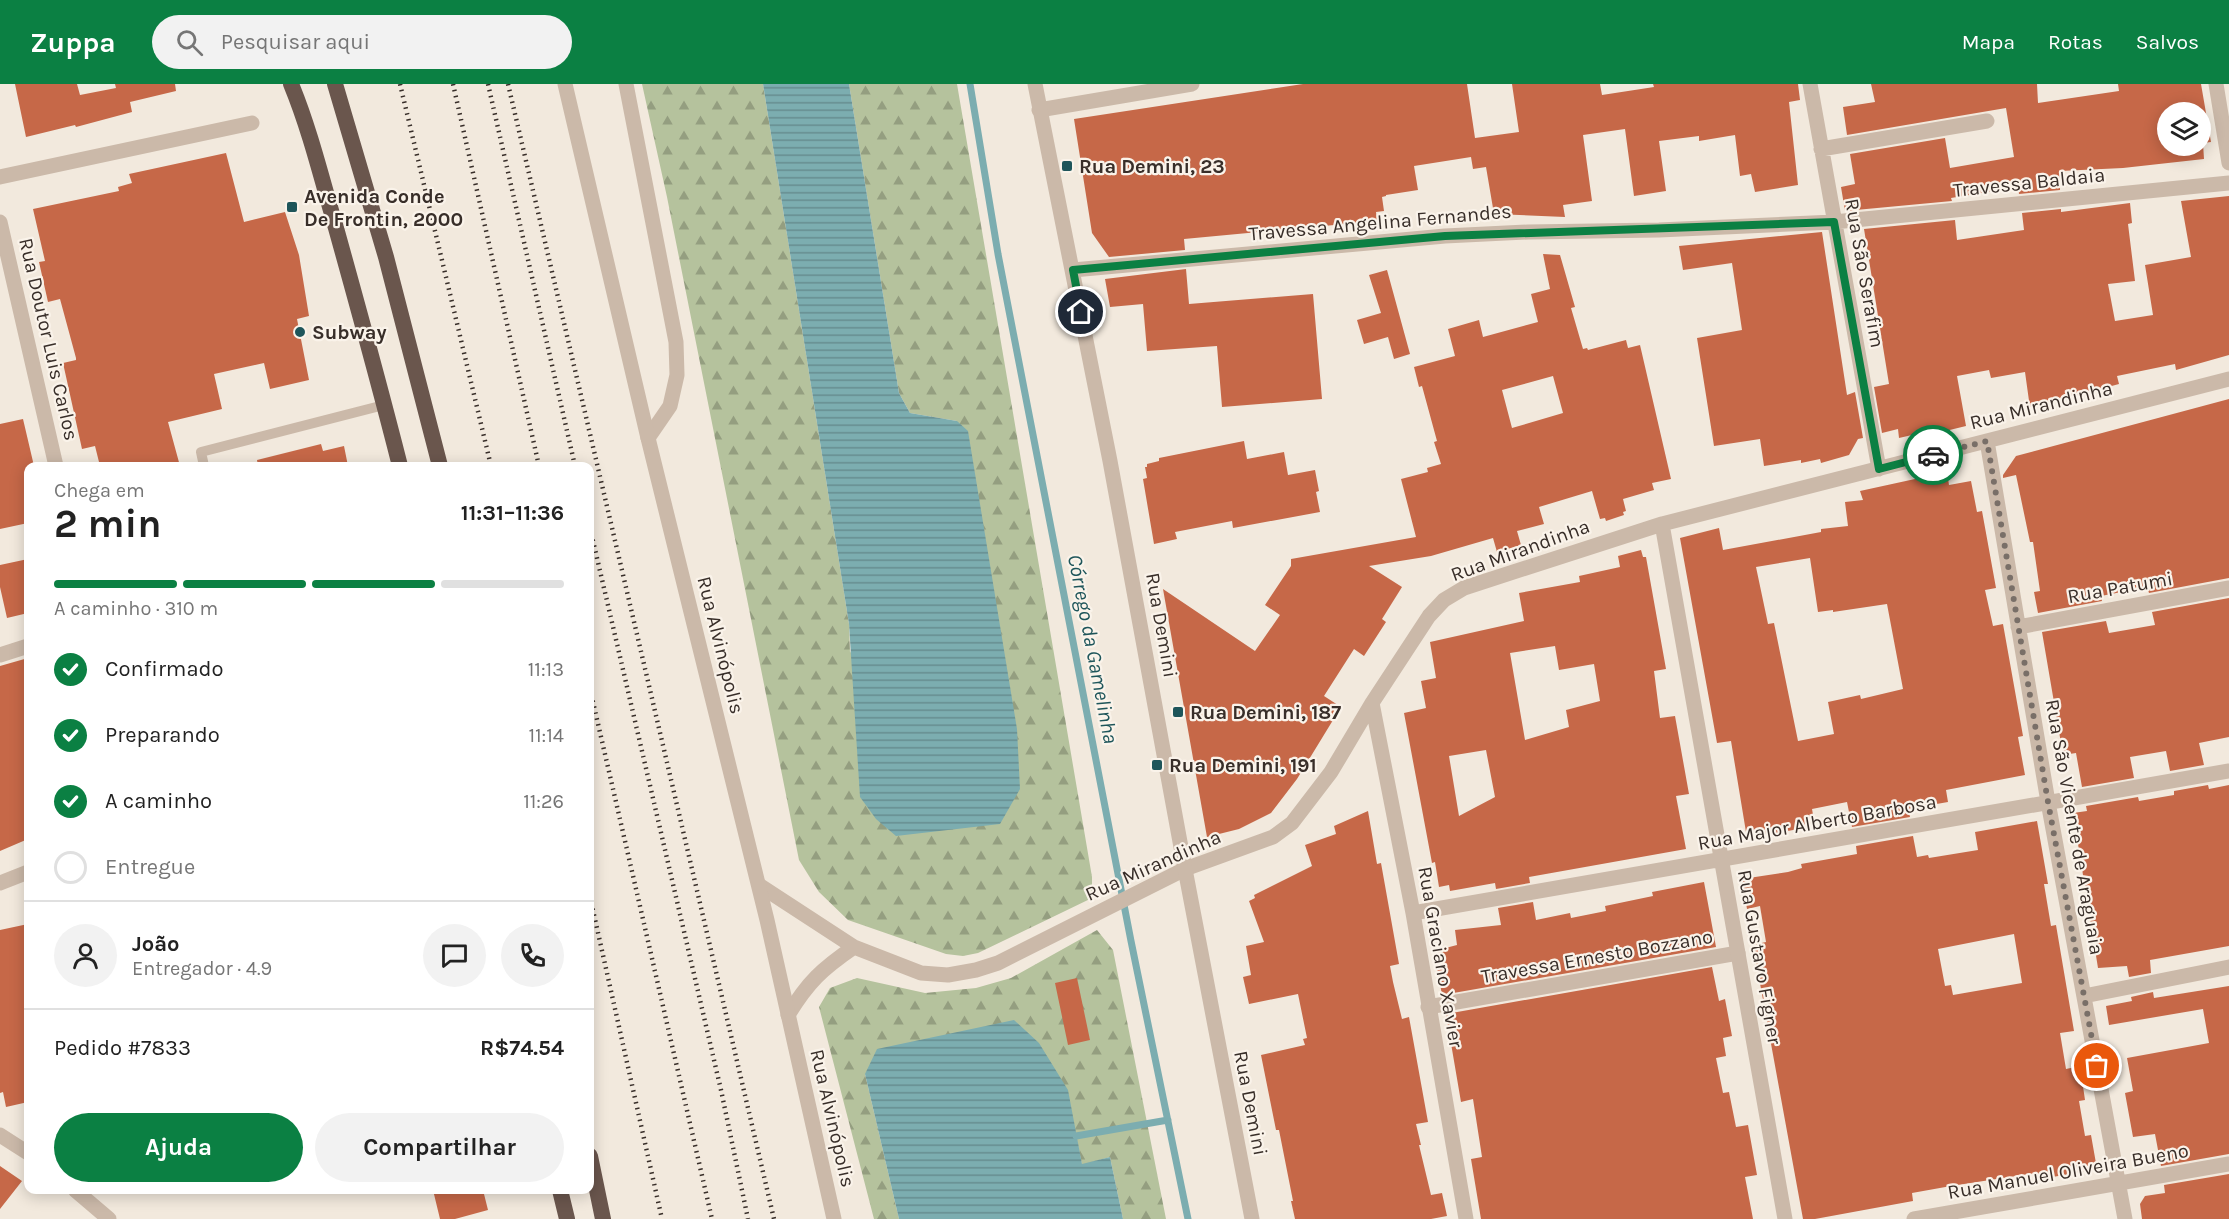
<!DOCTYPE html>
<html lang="pt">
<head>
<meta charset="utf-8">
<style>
  body { margin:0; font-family:Karla,sans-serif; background:#f2f2f2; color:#222; height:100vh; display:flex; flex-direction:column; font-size:22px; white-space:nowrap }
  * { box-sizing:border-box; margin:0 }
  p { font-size:20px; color:#767676 }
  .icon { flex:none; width:33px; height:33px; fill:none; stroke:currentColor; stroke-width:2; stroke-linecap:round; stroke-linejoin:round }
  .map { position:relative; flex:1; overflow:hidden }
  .drawer { position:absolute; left:24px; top:378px; width:570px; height:732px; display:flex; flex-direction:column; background:#fff; border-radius:12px; box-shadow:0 3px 15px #0003 }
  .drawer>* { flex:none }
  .controls { position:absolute; left:2157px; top:18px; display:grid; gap:12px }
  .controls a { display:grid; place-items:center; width:54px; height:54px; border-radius:50%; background:#fff; box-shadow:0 3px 15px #0003; font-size:30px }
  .pin { position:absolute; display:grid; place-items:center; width:51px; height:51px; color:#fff; margin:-26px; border:3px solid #fff; border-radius:50%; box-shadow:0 2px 6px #0007 }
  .courier { position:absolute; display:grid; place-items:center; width:60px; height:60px; margin:-30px; border:4px solid #0b8043; border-radius:50%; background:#fff; color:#222; box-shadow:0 2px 8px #0007 }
  .head em { font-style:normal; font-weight:700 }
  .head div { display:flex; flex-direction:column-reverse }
  .head { display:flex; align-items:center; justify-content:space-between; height:102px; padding:0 30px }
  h1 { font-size:39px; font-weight:700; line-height:45px }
  .bar { display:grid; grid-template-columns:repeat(4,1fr); gap:9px 6px; align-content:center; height:72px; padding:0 30px }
  .bar i { height:8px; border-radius:4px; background:#e0e0e0 }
  .bar .active { background:#0b8043 }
  .bar p { grid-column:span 4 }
  .line { display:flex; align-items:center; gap:15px; padding:0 30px; border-top:2px solid #e0e0e0 }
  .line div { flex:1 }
  .round { display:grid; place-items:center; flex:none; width:63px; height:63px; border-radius:32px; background:#f2f2f2 }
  ol { padding:0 30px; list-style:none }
  li { display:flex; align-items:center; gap:18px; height:66px }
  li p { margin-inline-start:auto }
  li .icon { padding:6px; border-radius:50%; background:#0b8043; color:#fff; stroke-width:4 }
  li:last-child { color:#767676 }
  li i { width:33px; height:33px; border:3px solid #e0e0e0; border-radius:50% }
  .action { display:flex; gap:12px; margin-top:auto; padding:12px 30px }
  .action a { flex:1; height:69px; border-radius:36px; background:#0b8043; color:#fff; font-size:24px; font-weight:700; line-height:69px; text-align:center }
  .action a+a { background:#f2f2f2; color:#222 }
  header { display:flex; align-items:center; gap:36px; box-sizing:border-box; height:84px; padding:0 30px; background:#0b8043; color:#fff }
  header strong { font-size:28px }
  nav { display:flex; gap:33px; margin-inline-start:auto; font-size:21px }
  .search { width:420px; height:54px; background:#f2f2f2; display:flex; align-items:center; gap:15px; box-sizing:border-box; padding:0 21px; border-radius:33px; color:#767676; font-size:22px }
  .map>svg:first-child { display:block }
  .forest { fill:url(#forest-firs) }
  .water { fill:url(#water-rules) }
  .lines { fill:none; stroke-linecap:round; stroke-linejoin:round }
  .stream { stroke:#7cadb0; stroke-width:7 }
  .building { fill:#c66848; fill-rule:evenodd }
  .service { stroke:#cbb9a9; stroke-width:10 }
  .pedestrian { stroke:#cbb9a9; stroke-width:15 }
  .minor { stroke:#cbb9a9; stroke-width:15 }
  .tertiary { stroke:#cbb9a9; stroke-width:15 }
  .trunk { stroke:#6a564d; stroke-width:16 }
  .rail { stroke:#382e29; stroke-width:4.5; stroke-dasharray:1.5 4.5; stroke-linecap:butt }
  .done { stroke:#796f68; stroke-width:6; stroke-dasharray:0 10.8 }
  .route { stroke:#0b8043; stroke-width:8 }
  .poi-dot { fill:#1e555a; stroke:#faf3ea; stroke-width:2 }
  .labels { text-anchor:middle; stroke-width:4.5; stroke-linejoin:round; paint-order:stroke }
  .poi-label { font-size:20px; font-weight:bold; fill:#382e29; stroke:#faf3ea; text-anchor:start }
  .street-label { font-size:20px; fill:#382e29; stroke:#faf3ea }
  .water-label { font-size:21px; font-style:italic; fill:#1e555a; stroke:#faf3ea }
</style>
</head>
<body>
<header>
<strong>Zuppa</strong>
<div class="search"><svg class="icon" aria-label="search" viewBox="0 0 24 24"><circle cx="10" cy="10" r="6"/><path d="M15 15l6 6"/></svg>Pesquisar aqui</div>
<nav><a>Mapa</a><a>Rotas</a><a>Salvos</a></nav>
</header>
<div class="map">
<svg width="2229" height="1135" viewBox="0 0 2229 1135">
  <defs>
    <pattern id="forest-firs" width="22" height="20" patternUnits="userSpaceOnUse" patternTransform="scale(1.5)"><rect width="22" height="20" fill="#b5c29d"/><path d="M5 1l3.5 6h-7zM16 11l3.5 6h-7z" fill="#949e80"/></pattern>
    <pattern id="water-rules" width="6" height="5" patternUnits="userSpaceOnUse" patternTransform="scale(1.5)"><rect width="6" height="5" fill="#7cadb0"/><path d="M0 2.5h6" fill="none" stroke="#678d8f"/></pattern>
  </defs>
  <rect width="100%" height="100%" fill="#f2e9dd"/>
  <path class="forest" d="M 642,0 L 763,0 L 849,540 L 850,569 L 957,337 L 910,329 L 899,309 L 849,0 L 957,0 L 1092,793 L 1092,814 L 978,869 L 963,872 L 946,870 L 848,836 L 819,808 L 799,776 L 667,113 Z
    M 1097,846 L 1113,866 L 1166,1135 L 1123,1135 L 1110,1073 L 1082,1081 L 1076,1052 L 865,990 L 899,1135 L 874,1135 L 819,923 L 830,904 L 857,894 L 925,909 L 976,904 L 1011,894 Z"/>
  <path class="water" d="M 763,0 L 849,0 L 899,309 L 910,329 L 957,337 L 968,347 L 1017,645 L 1020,705 L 1000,740 L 896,752 L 876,735 L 860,713 L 849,540 Z
    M 1014,936 L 1039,959 L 1068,1006 L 1082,1080 L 1110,1073 L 1123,1135 L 899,1135 L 865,990 L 877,965 Z"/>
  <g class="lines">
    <path class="stream" d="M 970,0 L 998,170 L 1131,857 L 1188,1135
      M 1076,1052 L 1168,1036"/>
  </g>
  <path class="building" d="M 15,0 L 77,0 L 80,11 L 116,4 L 115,0 L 175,0 L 176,7 L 130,18 L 132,28 L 76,43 L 75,41 L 26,53 Z
    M 1303,0 L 1467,0 L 1475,54 L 1519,48 L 1512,0 L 1600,0 L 1602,11 L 1654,3 L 1653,0 L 1798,0 L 1800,16 L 1789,18 L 1798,101 L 1755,108 L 1751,90 L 1740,92 L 1735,51 L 1699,57 L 1699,52 L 1659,57 L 1666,107 L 1634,112 L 1625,45 L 1583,51 L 1592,117 L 1563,121 L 1565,133 L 1494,130 L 1486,83 L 1473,85 L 1471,73 L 1414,82 L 1418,106 L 1386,111 L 1386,112 L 1382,113 L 1384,127 L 1376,128 L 1377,137 L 1184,155 L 1185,166 L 1109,173 L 1092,149 L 1074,35 Z
    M 1871,0 L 2037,0 L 2038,19 L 2119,7 L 2118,0 L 2201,0 L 2211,58 L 2203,59 L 2204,75 L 2123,84 L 2060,87 L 2060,106 L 2019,110 L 2018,103 L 1951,114 L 1952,117 L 1845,127 L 1841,103 L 1855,100 L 1850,70 L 1945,54 L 1950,84 L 2014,73 L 2006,24 L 1847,51 L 1843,23 L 1875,18 ZM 2168,28 L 2200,28 L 2200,62 L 2168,62 Z
    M 226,69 L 244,138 L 285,128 L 299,171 L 309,232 L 297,235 L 309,296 L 270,305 L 264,279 L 214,290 L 222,325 L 168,338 L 180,382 L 100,382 L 95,362 L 82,365 L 63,279 L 76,276 L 76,274 L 60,215 L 48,218 L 39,178 L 45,177 L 33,125 L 119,107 L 118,103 L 132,99 L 129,90 Z
    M 2229,112 L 2229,271 L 2176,286 L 2175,280 L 2117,292 L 2119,300 L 2030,324 L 2025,288 L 1991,294 L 1989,286 L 1957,292 L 1966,342 L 1925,352 L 1925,348 L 1899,354 L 1898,345 L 1882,349 L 1874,303 L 1889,300 L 1864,145 L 1955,136 L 1957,156 L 2024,146 L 2022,129 L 2061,125 L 2061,128 L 2130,119 L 2132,139 L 2128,140 L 2135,197 L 2108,200 L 2115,237 L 2153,231 L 2145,181 L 2191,173 L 2181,117 Z
    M 1822,148 L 1847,311 L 1855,308 L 1863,354 L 1858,355 L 1849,371 L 1821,379 L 1820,375 L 1801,379 L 1801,376 L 1764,382 L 1760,355 L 1714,362 L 1697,254 L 1742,246 L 1732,179 L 1683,186 L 1679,162 Z
    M 1543,170 L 1560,171 L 1575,223 L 1571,224 L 1583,265 L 1587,264 L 1588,266 L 1626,256 L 1628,264 L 1640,261 L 1671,395 L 1652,399 L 1654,406 L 1623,415 L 1626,427 L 1623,428 L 1624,431 L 1606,437 L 1605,434 L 1600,435 L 1592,407 L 1539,423 L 1544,440 L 1517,447 L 1521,461 L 1497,468 L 1493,454 L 1431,472 L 1369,482 L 1402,503 L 1382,535 L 1386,538 L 1364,572 L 1354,565 L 1324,612 L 1341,623 L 1297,695 L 1271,729 L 1239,745 L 1207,753 L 1163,505 L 1255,567 L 1280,531 L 1265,521 L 1291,482 L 1291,475 L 1416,453 L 1401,395 L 1428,388 L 1427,384 L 1441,380 L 1434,358 L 1437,357 L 1422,302 L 1419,303 L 1414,283 L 1455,272 L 1448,245 L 1479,236 L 1483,253 L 1538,238 L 1531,210 L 1550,205 ZM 1553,292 L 1563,329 L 1512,344 L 1502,306 Z
    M 1186,185 L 1189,220 L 1313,210 L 1322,315 L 1222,323 L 1217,262 L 1147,267 L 1143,220 L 1110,223 L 1105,195 Z
    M 1387,186 L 1410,270 L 1394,275 L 1388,253 L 1364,260 L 1357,236 L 1381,229 L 1369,191 Z
    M 2229,315 L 2229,494 L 2149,509 L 2147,503 L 2101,512 L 2102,517 L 2038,529 L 2034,508 L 2040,507 L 2033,458 L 2030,458 L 2016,391 L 2003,394 L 2003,391 L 2016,372 Z
    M 23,335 L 34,382 L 28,382 L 28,439 L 0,445 L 0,340 Z
    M 1244,357 L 1247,375 L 1284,368 L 1288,391 L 1315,386 L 1319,407 L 1316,408 L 1320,428 L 1233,444 L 1232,437 L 1175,448 L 1177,455 L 1154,460 L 1143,395 L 1147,394 L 1145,383 L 1147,383 L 1147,380 L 1159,377 L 1159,374 Z
    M 321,360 L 323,367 L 344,362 L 348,382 L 258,382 L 257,376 Z
    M 1947,388 L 1949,401 L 1971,397 L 1977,428 L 1982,427 L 1996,504 L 1985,506 L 1993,542 L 2003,540 L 2023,652 L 2018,653 L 2025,691 L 1946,706 L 1948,718 L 1908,725 L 1910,733 L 1852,743 L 1847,718 L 1812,725 L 1815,742 L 1761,752 L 1760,746 L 1746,748 L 1731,657 L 1717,659 L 1680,454 L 1719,444 L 1723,466 L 1821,448 L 1821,445 L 1848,442 L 1845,418 L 1863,416 L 1860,407 ZM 1810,474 L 1818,528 L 1833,526 L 1833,528 L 1887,520 L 1903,605 L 1861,615 L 1860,611 L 1828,618 L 1834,650 L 1798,657 L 1774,539 L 1768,540 L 1756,483 Z
    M 1641,466 L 1643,473 L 1646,473 L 1666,585 L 1654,587 L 1660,634 L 1675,632 L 1689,710 L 1676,712 L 1686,765 L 1529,793 L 1530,799 L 1496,805 L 1495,799 L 1450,807 L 1449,801 L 1439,803 L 1435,778 L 1432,779 L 1404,629 L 1426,624 L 1421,597 L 1436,594 L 1430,558 L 1524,537 L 1519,509 L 1580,498 L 1579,492 L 1620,483 L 1618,472 ZM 1555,562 L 1559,586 L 1594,580 L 1600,617 L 1566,626 L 1569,643 L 1525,656 L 1510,569 ZM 1486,666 L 1495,713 L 1459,732 L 1449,672 Z
    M 28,475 L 28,529 L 7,534 L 0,503 L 0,481 Z
    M 2229,514 L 2229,653 L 2199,659 L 2204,681 L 2170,687 L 2166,667 L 2130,673 L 2134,694 L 2082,703 L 2076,669 L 2063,671 L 2042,548 L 2106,537 L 2109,549 L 2155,541 L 2152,528 Z
    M 28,574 L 28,755 L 0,767 L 0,582 Z
    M 2208,701 L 2209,705 L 2229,701 L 2229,862 L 2150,876 L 2151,889 L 2129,893 L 2127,882 L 2098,884 L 2073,729 L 2087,727 L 2086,722 L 2138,713 L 2139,717 L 2174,711 L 2174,707 Z
    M 1368,727 L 1377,780 L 1381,779 L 1399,880 L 1390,882 L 1393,898 L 1402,935 L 1409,933 L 1428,1038 L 1416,1040 L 1421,1061 L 1419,1061 L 1431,1111 L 1442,1109 L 1447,1132 L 1431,1135 L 1295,1135 L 1291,1117 L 1293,1117 L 1279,1046 L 1276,1046 L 1261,971 L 1305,961 L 1303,955 L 1307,954 L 1298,910 L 1249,920 L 1243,893 L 1251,891 L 1246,862 L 1264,858 L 1249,817 L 1255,814 L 1254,811 L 1312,782 L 1305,761 L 1336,750 L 1334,742 Z
    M 2037,737 L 2048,800 L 2044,800 L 2051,842 L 2056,841 L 2074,947 L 2060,949 L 2066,985 L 2080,982 L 2085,1016 L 2079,1017 L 2085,1052 L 2091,1051 L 2097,1085 L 2036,1096 L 2035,1089 L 1951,1102 L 1912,1109 L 1913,1117 L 1815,1135 L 1803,1135 L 1753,861 L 1766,858 L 1760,822 L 1747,825 L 1742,795 L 1788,788 L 1802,784 L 1801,780 L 1857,770 L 1856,762 L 1913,752 L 1917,773 L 1928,771 L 1929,774 L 1978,766 L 1975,748 ZM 2014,850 L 2022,899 L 1953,911 L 1951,901 L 1945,902 L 1938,865 Z
    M 1704,798 L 1716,863 L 1442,911 L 1434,867 L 1457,861 L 1455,846 L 1501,841 L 1498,824 L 1533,818 L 1536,836 L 1570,829 L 1571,834 L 1606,827 L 1605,822 L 1653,812 L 1652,808 Z
    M 28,840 L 28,1018 L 6,1023 L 3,1008 L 0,1009 L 0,846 Z
    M 1712,883 L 1719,917 L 1725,915 L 1732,952 L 1723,954 L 1726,972 L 1716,974 L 1723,1009 L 1729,1008 L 1736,1043 L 1748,1041 L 1757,1091 L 1745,1093 L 1753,1135 L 1481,1135 L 1471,1075 L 1482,1073 L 1473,1015 L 1461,1018 L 1446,930 Z
    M 1077,894 L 1090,956 L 1068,961 L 1055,899 Z
    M 2229,902 L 2229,1070 L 2161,1082 L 2155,1050 L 2133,1053 L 2125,1009 L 2133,1007 L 2127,974 L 2209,959 L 2203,925 L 2109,941 L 2106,922 L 2132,917 L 2131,913 L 2153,908 L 2154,914 Z
    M 0,1082 L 22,1097 L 0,1125 Z
    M 2229,1090 L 2229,1135 L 2142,1135 L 2140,1120 L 2145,1112 L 2165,1109 L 2164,1101 Z
    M 433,1106 L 483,1106 L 488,1126 L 455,1135 L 440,1135 Z"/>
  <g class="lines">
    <path class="service" d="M 204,382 L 201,368 L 384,321"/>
    <path class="pedestrian" d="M 1428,923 L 1738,869"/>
    <path class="minor" d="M 626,0 L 676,258 L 677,291 L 670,322 L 648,354
      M 1810,0 L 1879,385
      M 2216,0 L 2229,79
      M 1039,26 L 1192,0
      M 1821,65 L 1987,37
      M 0,93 L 252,39
      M 0,138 L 56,382
      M 1073,186 L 1445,152 L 1528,148 L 1659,146 L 1834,138 L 2229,99
      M 1987,357 L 2048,718 L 2125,1135
      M 1662,440 L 1785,1135
      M 2018,543 L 2229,504
      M 0,571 L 28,562
      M 1372,619 L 1413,829 L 1466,1135
      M 759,801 L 854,863 L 921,889 L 948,891 L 976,886 L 998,879 L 1185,785 L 1273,753 L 1292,739 L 1331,688 L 1372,619 L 1429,532 L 1444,516 L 1464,504 L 1662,440 L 2229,295
      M 1413,829 L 2229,687
      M 2084,912 L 2229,883
      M 788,931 C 808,898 822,885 854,863
      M 0,1051 L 28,1069
      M 75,1106 L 109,1135
      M 1914,1135 L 2229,1080"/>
    <path class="tertiary" d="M 565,0 L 648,354 L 767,836 L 834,1135
      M 1035,0 L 1110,377 L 1185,785 L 1252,1135
      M 0,799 L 28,788"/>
    <path class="trunk" d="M 291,0 C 310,46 322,96 336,144 C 358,223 380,303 400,382
      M 335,0 L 386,173 L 440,382
      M 590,1072 L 603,1135
      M 560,1106 L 567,1135"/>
    <path class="rail" d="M 400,0 L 491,382
      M 453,0 L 539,382
      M 488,0 L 575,382
      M 508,0 L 774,1135
      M 590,444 L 721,1006 L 748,1135
      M 590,605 L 712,1135
      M 590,813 L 662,1135"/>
  </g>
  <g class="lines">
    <path class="done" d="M 1933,371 L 1987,357 L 2048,718 L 2097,982"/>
    <path class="route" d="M 1081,228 L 1073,186 L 1445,152 L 1834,138 L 1879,385 L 1933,371"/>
  </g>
  <g class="poi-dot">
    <rect x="1061" y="76" width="12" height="12" rx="3"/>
    <rect x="286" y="117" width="12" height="12" rx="3"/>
    <circle cx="300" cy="248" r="6"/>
    <rect x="1172" y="622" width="12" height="12" rx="3"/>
    <rect x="1151" y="675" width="12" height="12" rx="3"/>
  </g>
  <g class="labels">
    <g class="poi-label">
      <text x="1079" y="89">Rua Demini, 23</text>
      <text x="304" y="119">Avenida Conde<tspan x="304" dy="23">De Frontin, 2000</tspan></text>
      <text x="312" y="255">Subway</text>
      <text x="1190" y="635">Rua Demini, 187</text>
      <text x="1169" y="688">Rua Demini, 191</text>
    </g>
    <g class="street-label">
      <text transform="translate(2029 98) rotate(-6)" y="7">Travessa Baldaia</text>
      <text transform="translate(1380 138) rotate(-5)" y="7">Travessa Angelina Fernandes</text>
      <text transform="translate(1865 189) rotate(80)" y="7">Rua São Serafim</text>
      <text transform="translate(49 255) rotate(77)" y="7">Rua Doutor Luis Carlos</text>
      <text transform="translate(2041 321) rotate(-14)" y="7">Rua Mirandinha</text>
      <text transform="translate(1520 466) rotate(-20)" y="7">Rua Mirandinha</text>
      <text transform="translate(2120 503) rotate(-10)" y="7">Rua Patumi</text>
      <text transform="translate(1162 541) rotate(80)" y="7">Rua Demini</text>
      <text transform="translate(721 561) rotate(76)" y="7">Rua Alvinópolis</text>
      <text transform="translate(1817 738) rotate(-10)" y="7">Rua Major Alberto Barbosa</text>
      <text transform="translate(2075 743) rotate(80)" y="7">Rua São Vicente de Araguaia</text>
      <text transform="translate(1153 781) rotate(-24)" y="7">Rua Mirandinha</text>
      <text transform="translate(1597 872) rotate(-10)" y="7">Travessa Ernesto Bozzano</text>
      <text transform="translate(1441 873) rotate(80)" y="7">Rua Graciano Xavier</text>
      <text transform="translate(1760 873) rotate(80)" y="7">Rua Gustavo Figner</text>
      <text transform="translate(1251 1019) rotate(79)" y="7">Rua Demini</text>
      <text transform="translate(833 1034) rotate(77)" y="7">Rua Alvinópolis</text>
      <text transform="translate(2068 1087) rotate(-10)" y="7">Rua Manuel Oliveira Bueno</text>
    </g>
    <g class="water-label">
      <text transform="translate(1093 565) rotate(79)" y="7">Córrego da Gamelinha</text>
    </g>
  </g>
</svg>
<div class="controls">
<a><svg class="icon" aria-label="layers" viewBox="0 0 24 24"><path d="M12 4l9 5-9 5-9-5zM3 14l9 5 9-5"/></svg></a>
</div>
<div class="pin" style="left:2097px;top:982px;background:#ea580c"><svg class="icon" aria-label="bag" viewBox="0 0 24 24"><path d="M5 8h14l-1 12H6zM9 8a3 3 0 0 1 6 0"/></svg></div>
<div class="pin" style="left:1081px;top:228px;background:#1f2937"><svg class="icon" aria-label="home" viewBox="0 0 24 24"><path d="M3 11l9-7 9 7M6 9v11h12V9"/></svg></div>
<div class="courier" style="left:1933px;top:371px"><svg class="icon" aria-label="car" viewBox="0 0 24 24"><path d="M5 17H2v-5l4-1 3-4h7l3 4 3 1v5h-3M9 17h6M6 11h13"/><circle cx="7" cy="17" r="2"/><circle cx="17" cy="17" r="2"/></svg></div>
<section class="drawer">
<div class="head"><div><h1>2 min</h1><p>Chega em</p></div><em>11:31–11:36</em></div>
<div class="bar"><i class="active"></i><i class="active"></i><i class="active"></i><i></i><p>A caminho · 310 m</p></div>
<ol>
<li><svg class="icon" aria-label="check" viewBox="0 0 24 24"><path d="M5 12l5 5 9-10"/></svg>Confirmado<p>11:13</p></li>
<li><svg class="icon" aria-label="check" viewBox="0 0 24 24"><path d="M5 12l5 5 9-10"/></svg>Preparando<p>11:14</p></li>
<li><svg class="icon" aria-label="check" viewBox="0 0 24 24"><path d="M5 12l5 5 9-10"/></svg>A caminho<p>11:26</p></li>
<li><i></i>Entregue</li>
</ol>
<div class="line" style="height:108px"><a class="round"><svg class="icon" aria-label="person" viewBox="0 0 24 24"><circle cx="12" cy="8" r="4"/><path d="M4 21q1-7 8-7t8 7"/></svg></a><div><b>João</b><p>Entregador · 4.9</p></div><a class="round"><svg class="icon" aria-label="chat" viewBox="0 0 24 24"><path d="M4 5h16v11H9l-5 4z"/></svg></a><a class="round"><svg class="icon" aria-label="phone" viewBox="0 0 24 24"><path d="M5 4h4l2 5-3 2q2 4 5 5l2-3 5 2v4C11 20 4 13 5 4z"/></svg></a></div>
<div class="line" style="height:78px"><div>Pedido #7833</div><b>R$74.54</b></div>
<div class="action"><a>Ajuda</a><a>Compartilhar</a></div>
</section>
</div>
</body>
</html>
